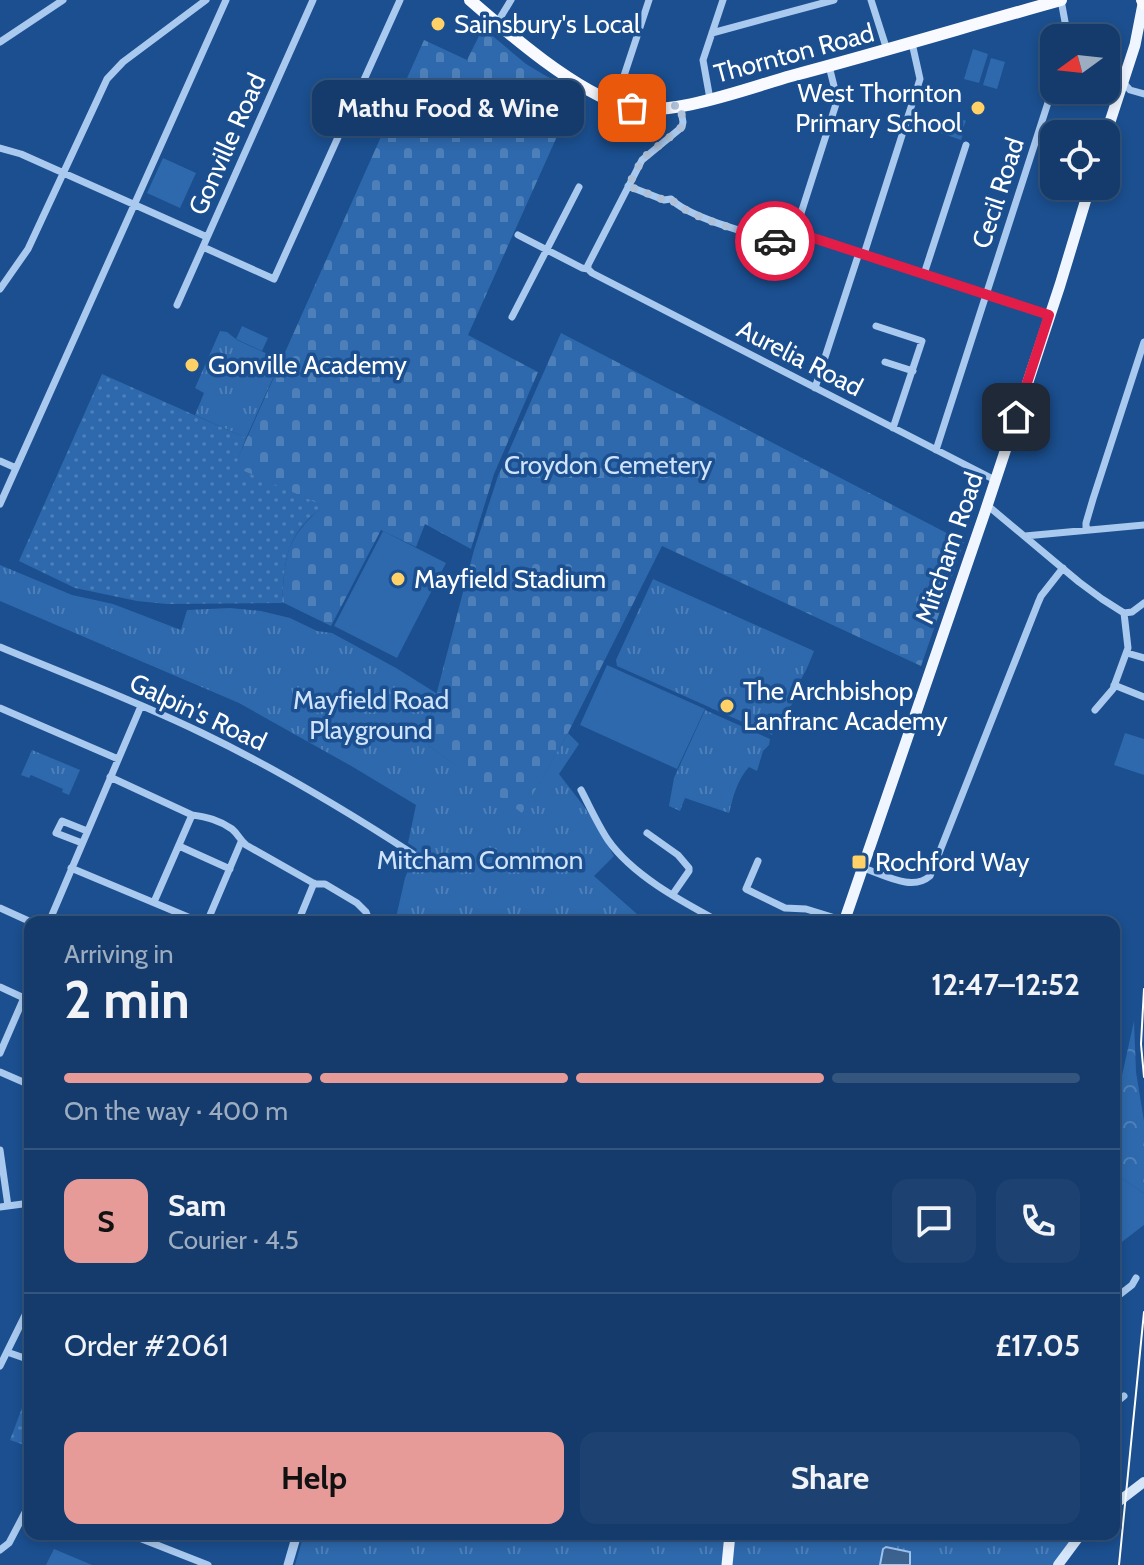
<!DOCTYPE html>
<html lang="en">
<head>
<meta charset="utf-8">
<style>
  body { margin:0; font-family:Cabin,sans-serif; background:#1d4271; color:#f1f3f6; height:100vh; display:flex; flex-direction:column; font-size:30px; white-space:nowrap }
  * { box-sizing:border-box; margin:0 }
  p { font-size:26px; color:#9dadc1 }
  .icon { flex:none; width:44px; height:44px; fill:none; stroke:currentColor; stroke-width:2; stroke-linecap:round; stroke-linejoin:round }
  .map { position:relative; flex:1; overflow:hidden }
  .sheet { position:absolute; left:24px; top:916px; width:1096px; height:624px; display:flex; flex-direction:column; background:#143b6b; border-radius:16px; box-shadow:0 4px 12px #0003,0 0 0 2px #33557e }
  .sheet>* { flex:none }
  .needle { width:52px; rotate:255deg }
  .controls { position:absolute; left:1040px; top:24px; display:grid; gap:16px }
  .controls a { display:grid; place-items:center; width:80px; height:80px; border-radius:16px; background:#143b6b; box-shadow:0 4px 12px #0003,0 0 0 2px #33557e; font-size:40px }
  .pin { position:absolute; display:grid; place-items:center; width:68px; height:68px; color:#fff; margin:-34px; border-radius:16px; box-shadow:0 4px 12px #0006 }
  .courier { position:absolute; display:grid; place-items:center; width:80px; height:80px; margin:-40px; border:6px solid #e11d48; border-radius:50%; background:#fff; color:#222; box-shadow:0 2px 10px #0007 }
  .bubble { position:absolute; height:56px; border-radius:16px; background:#143b6b; box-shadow:0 4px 12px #0003,0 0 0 2px #33557e; font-size:26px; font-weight:800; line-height:56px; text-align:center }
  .head em { font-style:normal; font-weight:800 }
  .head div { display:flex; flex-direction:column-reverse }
  .head { display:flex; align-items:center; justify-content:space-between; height:136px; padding:0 40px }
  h1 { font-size:52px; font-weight:800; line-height:60px }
  .bar { display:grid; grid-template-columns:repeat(4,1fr); gap:12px 8px; align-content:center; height:96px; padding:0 40px }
  .bar i { height:10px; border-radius:6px; background:#33557e }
  .bar .on { background:#e69b98 }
  .bar p { grid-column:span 4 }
  .line { display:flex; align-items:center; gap:20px; padding:0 40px; border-top:2px solid #33557e }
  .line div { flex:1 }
  .round { display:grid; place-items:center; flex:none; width:84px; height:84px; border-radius:16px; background:#1d4271 }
  .action { display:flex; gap:16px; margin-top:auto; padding:16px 40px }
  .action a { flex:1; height:92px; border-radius:16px; background:#e69b98; color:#111; font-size:32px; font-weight:800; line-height:92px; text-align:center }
  .action a+a { background:#1d4271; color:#f1f3f6 }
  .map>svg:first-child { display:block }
  .grass { fill:#2e69ad }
  .forest { fill:url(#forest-crowns) }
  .cemetery { fill:url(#cemetery-stones) }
  .park { fill:url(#park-tufts) }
  .garden { fill:url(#garden-dots) }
  .water { fill:url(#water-ripples); stroke:#9cc4f0; stroke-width:2 }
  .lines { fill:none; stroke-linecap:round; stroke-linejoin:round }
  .minor { stroke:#a9c9ee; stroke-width:7 }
  .tertiary { stroke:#a9c9ee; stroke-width:9 }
  .secondary { stroke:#d6e6fa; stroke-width:10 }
  .primary { stroke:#f0f6ff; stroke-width:11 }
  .trunk { stroke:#f8faff; stroke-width:12 }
  .tram { stroke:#fff; stroke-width:2 }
  .done { stroke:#afc1d8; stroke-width:8; stroke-dasharray:0 14.4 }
  .route { stroke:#e11d48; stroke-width:10 }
  .poi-dot { fill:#ffd166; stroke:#1b4f8f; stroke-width:3 }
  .labels { text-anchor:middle; stroke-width:7; stroke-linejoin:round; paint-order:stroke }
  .poi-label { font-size:26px; fill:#fff; stroke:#1b4f8f; text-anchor:start }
  .street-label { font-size:26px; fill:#fff; stroke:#1b4f8f }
  .park-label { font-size:26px; fill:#cfe3fa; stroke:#1b4f8f }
</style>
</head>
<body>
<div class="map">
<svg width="1144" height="1565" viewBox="0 0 1144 1565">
  <defs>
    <pattern id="forest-crowns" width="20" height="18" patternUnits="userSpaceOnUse" patternTransform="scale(2)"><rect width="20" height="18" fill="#2e69ad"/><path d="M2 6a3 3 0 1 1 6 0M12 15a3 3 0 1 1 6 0" fill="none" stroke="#4d80b9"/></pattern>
    <pattern id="cemetery-stones" width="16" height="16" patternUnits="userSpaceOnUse" patternTransform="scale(2)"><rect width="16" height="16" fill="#2e69ad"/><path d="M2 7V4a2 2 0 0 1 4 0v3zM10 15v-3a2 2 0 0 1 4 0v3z" fill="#4d80b9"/></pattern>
    <pattern id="park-tufts" width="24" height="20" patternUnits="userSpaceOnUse" patternTransform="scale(2)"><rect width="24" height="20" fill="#2e69ad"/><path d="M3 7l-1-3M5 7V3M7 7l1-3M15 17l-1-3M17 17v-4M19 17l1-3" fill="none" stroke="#4d80b9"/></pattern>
    <pattern id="garden-dots" width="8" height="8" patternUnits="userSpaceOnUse" patternTransform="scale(2)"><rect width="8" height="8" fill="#2e69ad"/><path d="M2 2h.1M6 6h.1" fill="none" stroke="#4d80b9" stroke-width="1.8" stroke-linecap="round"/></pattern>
    <pattern id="water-ripples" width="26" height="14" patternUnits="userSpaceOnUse" patternTransform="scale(2)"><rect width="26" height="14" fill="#3c6290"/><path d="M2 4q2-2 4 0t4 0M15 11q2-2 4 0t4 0" fill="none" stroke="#597aa1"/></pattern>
  </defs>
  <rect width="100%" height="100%" fill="#1b4f8f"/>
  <path class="grass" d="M 973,49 L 988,54 L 979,83 L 964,79 Z
    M 991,58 L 1005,62 L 997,89 L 983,85 Z
    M 163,158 L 196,173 L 180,208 L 147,193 Z
    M 242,326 L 268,338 L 262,351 L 236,339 Z
    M 383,531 L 446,563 L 397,658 L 334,626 Z
    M 607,665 L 705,709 L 677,769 L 580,725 Z
    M 1125,733 L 1144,739 L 1144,775 L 1114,765 Z
    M 1114,1173 L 1144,1193 L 1144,1225 L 1114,1248 Z"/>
  <path class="forest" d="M 1134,1021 L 1136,1072 L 1144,1121 L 1144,1193 L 1114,1173 L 1114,1112 Z"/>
  <path class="cemetery" d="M 483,28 L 526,64 L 576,94 L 468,335 L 538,372 L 494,474 L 471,549 L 425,524 L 416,547 L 381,530 L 331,626 L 282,602 C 286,552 285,540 323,506 L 234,467 L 424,40 L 467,60 Z
    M 561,333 L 964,542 L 921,666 L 662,546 L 568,733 L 522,814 L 429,746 L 426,734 L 474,550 L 498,476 Z"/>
  <path class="park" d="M 956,116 L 966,121 L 962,130 L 964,131 L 961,140 L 935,131 L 939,117 L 944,120 L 942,128 L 951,129 Z
    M 220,331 L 227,332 L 237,340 L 281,360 L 246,438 L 195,415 L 204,393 L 195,388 Z
    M 0,565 L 72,595 L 113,604 L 181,630 L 187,610 L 230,608 L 261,611 L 290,618 L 317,631 L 332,633 L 396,668 L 436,693 L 426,734 L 429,746 L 522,813 L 568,733 L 579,744 L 559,774 L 589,813 L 614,856 L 594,876 L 646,922 L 395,922 L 405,878 L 417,849 L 408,843 L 416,805 L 353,767 L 239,703 L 0,601 Z
    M 653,579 L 814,651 C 809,664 804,676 796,687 C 797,710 782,708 776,722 C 774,726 774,731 772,735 L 617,666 L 616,660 Z
    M 705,710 L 770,739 L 769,745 L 763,751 L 757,771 L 749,767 C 737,780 733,797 729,813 L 685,798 L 680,811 L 669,806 L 674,778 Z
    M 32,750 L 80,770 L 69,795 L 62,792 L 63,789 L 31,775 L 29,778 L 21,775 Z
    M 304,1534 L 1075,1534 L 1053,1565 L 295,1565 Z
    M 54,1549 L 92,1565 L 46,1565 Z"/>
  <path class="garden" d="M 102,374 L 246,438 L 235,467 L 324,506 C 285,535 285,558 282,603 L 167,604 L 137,601 L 75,588 L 19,561 Z
    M 25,1400 L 30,1402 L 30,1447 L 10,1440 Z"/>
  <path class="water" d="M 886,1547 L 910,1552 L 910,1565 L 880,1565 L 883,1549 Z"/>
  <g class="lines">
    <path class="minor" d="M 871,0 L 887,50
      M 1061,0 L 1068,38
      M 497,23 L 511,0
      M 712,33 L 834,0
      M 0,42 L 63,0
      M 1122,81 L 1130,90 L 1144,94
      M 710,99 L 703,60 L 723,0
      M 615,103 L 649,0
      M 0,148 L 21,154 L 207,237
      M 628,186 L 664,200 L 671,199 C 689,218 753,234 780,243 L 789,242 L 795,232 L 836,104 L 836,94 L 829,66
      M 795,232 L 1049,315
      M 518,235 L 582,268 L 588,269 L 592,273 L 995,480
      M 203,247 L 274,279 L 400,0
      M 864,254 L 920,79 L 912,43
      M 588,269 L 588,265 L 642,160 L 682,127 L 683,122 L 680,105
      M 924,274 L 966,145
      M 0,289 L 28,249 L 107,79 L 123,62 L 206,0
      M 177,305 L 313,0
      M 512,317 L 579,187
      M 876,326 L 922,341 L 893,428
      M 885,362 L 913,371
      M 815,388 L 859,253
      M 936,450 L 1054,84
      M 0,461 L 16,468
      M 0,504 L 226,0
      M 987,505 L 1079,582 L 1102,599 L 1124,613
      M 1086,530 L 1086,523 L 1093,499 L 1144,342
      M 1025,536 L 1144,525
      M 1124,613 L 1132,612 L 1144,603
      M 0,647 C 67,675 136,701 202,733 C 275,768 345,810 413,854
      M 1127,653 L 1144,658
      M 1114,685 L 1144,697
      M 0,708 L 118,759
      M 1095,710 L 1113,689 L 1128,648 L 1124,613
      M 110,777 L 192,815 C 207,817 219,820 232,829 C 238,834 240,840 246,845 L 315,884 L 325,884 L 357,903 L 366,912 L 370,922
      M 581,790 C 590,807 598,825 608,840 C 633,876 683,902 720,922
      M 647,833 L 678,855 L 689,868 L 689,871 L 673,894
      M 82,843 L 56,833 L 62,821 L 87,831
      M 179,846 L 230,869
      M 758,861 L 746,889 L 785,908 L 806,909 L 845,921
      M 71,868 L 200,922
      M 863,868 C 883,874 912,892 930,876 L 1038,603 L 1041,596 L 1063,568
      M 154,902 L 192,815
      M 0,908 L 31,922
      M 49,922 L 141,706
      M 207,922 L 241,842
      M 298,922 L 314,883
      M 0,987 L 24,998
      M 0,1053 L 30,984
      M 0,1072 L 30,1085
      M 0,1150 L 8,1206
      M 0,1207 L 30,1203
      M 1114,1299 L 1132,1285 L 1136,1278
      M 7,1352 L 30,1360
      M 0,1366 L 30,1305
      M 1114,1404 L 1124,1396
      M 129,1534 L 208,1565
      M 0,1550 L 9,1543 L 30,1503"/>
    <path class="tertiary" d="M 288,1565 L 297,1534"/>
    <path class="secondary" d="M 1114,1505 L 1144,1482
      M 1058,1565 L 1081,1534"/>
    <path class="primary" d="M 1106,134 L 1135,45 L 1143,4
      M 844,922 L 985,512 L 1060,285 L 1090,186
      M 727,1565 L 730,1534"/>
    <path class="trunk" d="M 470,0 C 509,34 576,92 625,106 C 668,119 748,88 791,76 C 882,52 971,25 1061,0
      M 1142,0 L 1144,4"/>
    <path class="tram" d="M 1144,989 L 1141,1044 L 1144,1077
      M 1119,1565 L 1144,1312"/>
  </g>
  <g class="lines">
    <path class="done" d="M 632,108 L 659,108 L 680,105 L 683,122 L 680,129 L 643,158 L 628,186 L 664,200 L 671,199 C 688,218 748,233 775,241"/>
    <path class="route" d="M 775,241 L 780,243 L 789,242 L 795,232 L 1049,315 L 1016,417"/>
  </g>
  <g class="poi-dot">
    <circle cx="438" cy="24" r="8"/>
    <circle cx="978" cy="108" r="8"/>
    <circle cx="192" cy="365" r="8"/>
    <circle cx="398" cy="579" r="8"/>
    <circle cx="727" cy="706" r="8"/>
    <rect x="851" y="854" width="16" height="16" rx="4"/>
  </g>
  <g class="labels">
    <g class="poi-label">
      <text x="454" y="33">Sainsbury's Local</text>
      <text x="962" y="102" text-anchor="end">West Thornton<tspan x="962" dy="30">Primary School</tspan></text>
      <text x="208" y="374">Gonville Academy</text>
      <text x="414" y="588">Mayfield Stadium</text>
      <text x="743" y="700">The Archbishop<tspan x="743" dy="30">Lanfranc Academy</tspan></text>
      <text x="875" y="871">Rochford Way</text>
    </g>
    <g class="street-label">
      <text transform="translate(794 53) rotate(-15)" y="9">Thornton Road</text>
      <text transform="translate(227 144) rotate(-66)" y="9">Gonville Road</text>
      <text transform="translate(998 193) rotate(-72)" y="9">Cecil Road</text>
      <text transform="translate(800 358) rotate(27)" y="9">Aurelia Road</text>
      <text transform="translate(949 548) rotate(-71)" y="9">Mitcham Road</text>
      <text transform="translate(198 712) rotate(25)" y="9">Galpin's Road</text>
    </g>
    <g class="park-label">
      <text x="608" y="474">Croydon Cemetery</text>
      <text x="371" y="709">Mayfield Road<tspan x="371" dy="30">Playground</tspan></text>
      <text x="480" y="869">Mitcham Common</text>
    </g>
  </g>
</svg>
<div class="controls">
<a><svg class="needle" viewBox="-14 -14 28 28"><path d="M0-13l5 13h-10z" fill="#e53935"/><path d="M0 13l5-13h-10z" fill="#9dadc1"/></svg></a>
<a><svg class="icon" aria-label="locate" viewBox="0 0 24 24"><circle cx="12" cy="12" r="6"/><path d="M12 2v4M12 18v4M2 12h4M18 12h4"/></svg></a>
</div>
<div class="pin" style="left:632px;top:108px;background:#ea580c"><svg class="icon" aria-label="bag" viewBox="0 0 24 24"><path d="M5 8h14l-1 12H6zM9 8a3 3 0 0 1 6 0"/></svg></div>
<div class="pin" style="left:1016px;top:417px;background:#1f2937"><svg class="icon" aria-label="home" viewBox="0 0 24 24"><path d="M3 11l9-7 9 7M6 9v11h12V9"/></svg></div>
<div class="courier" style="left:775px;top:241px"><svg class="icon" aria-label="car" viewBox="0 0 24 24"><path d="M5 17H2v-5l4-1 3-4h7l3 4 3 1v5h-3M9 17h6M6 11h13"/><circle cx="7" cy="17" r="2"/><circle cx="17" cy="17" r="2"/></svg></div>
<div class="bubble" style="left:312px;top:80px;width:272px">Mathu Food &amp; Wine</div>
<section class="sheet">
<div class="head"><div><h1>2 min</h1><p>Arriving in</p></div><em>12:47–12:52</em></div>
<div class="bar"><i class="on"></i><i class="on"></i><i class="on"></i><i></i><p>On the way · 400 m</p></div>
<div class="line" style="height:144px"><b class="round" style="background:#e69b98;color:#111">S</b><div><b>Sam</b><p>Courier · 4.5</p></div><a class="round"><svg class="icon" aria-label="chat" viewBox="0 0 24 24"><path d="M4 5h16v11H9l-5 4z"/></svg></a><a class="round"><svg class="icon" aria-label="phone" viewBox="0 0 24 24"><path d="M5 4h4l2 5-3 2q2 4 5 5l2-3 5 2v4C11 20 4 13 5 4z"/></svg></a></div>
<div class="line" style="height:104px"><div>Order #2061</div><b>£17.05</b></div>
<div class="action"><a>Help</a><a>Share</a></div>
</section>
</div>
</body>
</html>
